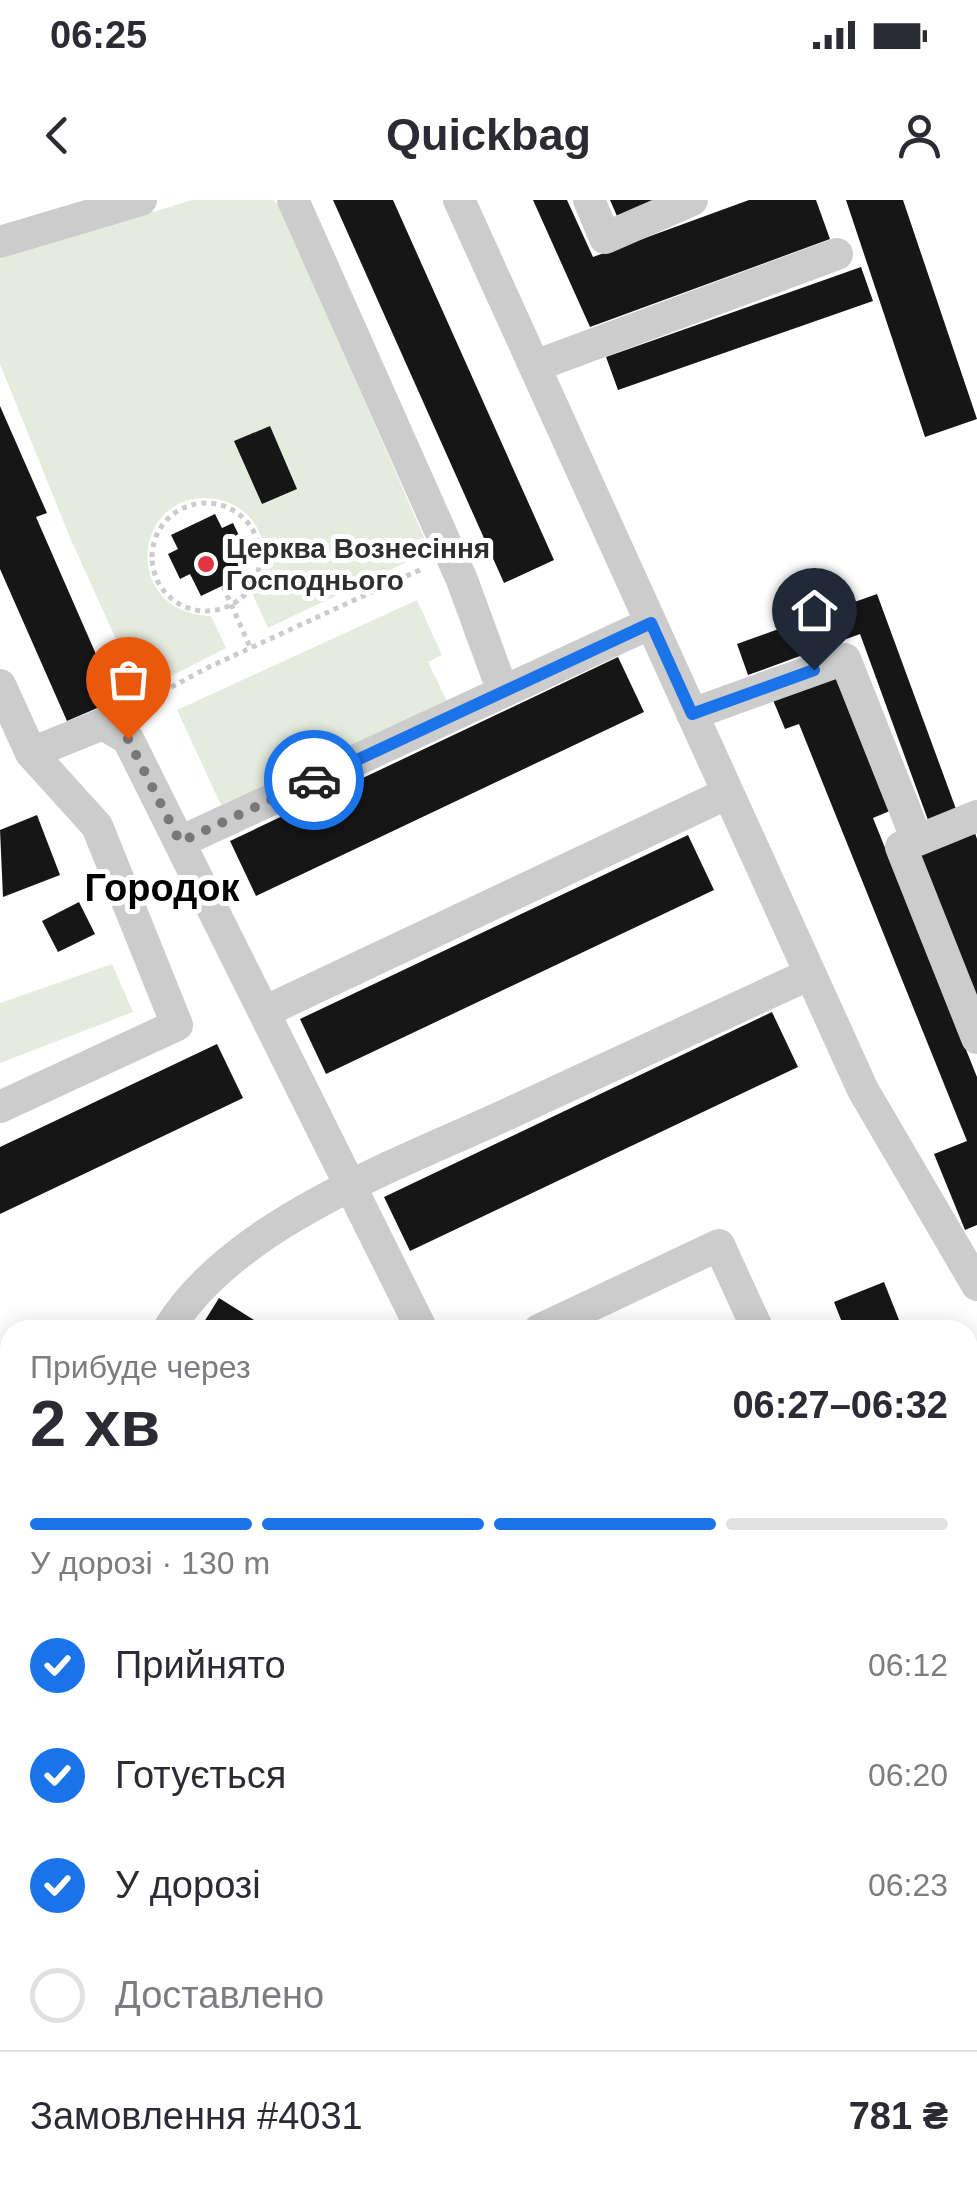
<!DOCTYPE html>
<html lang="uk">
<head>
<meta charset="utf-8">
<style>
  body { margin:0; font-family:Helvetica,sans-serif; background:#f7f7f7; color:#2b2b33; height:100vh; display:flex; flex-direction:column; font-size:38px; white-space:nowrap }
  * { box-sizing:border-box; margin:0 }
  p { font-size:32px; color:#7c7c81 }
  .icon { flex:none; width:55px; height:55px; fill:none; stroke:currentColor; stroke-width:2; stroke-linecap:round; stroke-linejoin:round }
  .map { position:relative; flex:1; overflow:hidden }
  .sheet { position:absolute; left:0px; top:1120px; width:978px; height:882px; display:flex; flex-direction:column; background:#fff; border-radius:30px 30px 0 0; box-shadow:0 5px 25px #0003 }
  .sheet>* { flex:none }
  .pin { position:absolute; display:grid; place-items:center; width:85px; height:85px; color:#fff; margin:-102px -42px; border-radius:50% 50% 50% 0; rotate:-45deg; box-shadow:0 0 10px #0007 }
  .pin .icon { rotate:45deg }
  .courier { position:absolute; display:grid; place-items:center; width:100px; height:100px; margin:-50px; border:8px solid #1a73e8; border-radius:50%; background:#fff; color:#222; box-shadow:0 2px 12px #0007 }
  .head em { font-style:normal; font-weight:700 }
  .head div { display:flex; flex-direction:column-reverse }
  .head { display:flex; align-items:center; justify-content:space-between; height:170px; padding:0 30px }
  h1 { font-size:65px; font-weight:700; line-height:75px }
  .bar { display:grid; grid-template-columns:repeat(4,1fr); gap:15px 10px; align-content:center; height:120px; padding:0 30px }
  .bar i { height:12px; border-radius:8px; background:#e1e1e2 }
  .bar .active { background:#1a73e8 }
  .bar p { grid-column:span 4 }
  .line { display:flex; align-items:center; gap:25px; padding:0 30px; border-top:2px solid #e1e1e2 }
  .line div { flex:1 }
  ol { padding:0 30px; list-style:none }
  li { display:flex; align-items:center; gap:30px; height:110px }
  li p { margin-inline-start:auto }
  li .icon { padding:10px; border-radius:50%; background:#1a73e8; color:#fff; stroke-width:4 }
  li:last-child { color:#7c7c81 }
  li i { width:55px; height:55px; border:5px solid #e1e1e2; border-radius:50% }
  .status { display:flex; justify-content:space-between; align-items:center; height:70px; padding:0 50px; background:#fff; direction:ltr }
  .status svg { height:28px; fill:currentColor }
  header { display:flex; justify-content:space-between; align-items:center; height:130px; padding:0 30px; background:#fff; font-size:45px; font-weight:700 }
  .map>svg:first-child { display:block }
  .green { fill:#e5ecdd; fill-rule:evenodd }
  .building { fill:#161616 }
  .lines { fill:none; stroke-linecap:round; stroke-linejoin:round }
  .path { stroke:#ccc; stroke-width:5; stroke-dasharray:5 5; stroke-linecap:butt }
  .minor { stroke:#ccc; stroke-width:32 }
  .major { stroke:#a7a7a7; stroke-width:42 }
  .done { stroke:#787878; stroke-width:10; stroke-dasharray:0 18 }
  .route { stroke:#1a73e8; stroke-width:12 }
  .poi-dot { fill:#e33444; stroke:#fff; stroke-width:4 }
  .labels { text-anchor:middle; stroke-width:10; stroke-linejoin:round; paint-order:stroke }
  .poi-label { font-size:28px; font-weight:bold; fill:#2f2f2f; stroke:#fff; text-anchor:start }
  .district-label { font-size:38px; font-weight:bold; fill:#000; stroke:#fff }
</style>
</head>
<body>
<div class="status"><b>06:25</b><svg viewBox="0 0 49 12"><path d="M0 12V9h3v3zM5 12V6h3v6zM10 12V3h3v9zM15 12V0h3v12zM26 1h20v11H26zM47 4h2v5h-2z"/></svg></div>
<header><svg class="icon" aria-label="back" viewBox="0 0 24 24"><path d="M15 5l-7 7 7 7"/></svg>Quickbag<svg class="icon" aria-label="person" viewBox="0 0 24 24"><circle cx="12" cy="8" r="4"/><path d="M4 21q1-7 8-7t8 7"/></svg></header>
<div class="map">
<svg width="977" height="2002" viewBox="0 0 977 2002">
  <rect width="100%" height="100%" fill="#fff"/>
  <path class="green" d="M 192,0 L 273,0 L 279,5 L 430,351 L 268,428 L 253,395 C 301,299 173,263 150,339 C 145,355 147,369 154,384 C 165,406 187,415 211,416 L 226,448 L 140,492 L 71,340 L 0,164 L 0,59 ZM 235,242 L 297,289 L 262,304 Z
    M 417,400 L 442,455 L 428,462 L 447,501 L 221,605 L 177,510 Z
    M 112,764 L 133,812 L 0,863 L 0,803 Z"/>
  <path class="building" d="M 333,0 L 393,0 L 554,360 L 504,383 Z
    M 533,0 L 567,0 L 593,57 L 749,0 L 816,0 L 830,39 L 590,127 Z
    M 610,0 L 656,0 L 617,16 Z
    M 846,0 L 903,0 L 977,219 L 925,237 Z
    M 861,67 L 873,101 L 618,190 L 606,157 Z
    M 0,206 L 47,313 L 36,317 L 116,500 L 67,521 L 0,369 Z
    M 270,226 L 297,289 L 262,304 L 234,241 Z
    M 215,314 L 222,328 L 233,323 L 245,348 L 234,353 L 245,375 L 201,396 L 190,374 L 180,379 L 168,354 L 178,349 L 171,335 Z
    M 877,394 L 956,609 L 928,620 L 860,434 L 748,475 L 737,444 Z
    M 618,457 L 644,512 L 256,696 L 230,641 Z
    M 837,475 L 892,610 L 873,618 L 977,877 L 977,1025 L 965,1030 L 934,954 L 967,941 L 799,524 L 785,529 L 773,500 Z
    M 37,615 L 60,675 L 3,697 L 0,630 Z
    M 974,630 L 977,639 L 977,800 L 919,652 Z
    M 688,635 L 714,690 L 326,874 L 300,819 Z
    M 79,702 L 95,734 L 58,752 L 42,721 Z
    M 772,812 L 798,867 L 410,1051 L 384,997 Z
    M 217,844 L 243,898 L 0,1014 L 0,947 Z
    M 884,1082 L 903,1130 L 845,1130 L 834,1102 Z
    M 219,1098 L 270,1130 L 199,1130 Z
    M 0,1300 L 10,1306 L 10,1377 L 0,1371 Z
    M 968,1314 L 977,1337 L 977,1468 L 968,1472 Z
    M 977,1745 L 977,1795 L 976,1798 L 968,1793 L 968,1761 Z
    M 0,1923 L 10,1923 L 10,1992 L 63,1992 L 63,2002 L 0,2002 Z"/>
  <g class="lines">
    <path class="path" d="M152 357a54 54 0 1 1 108 0a54 54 0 1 1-108 0Z
      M 223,386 L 250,447
      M 136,506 L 209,467 L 424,368
      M 0,1401 L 10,1407
      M 0,1500 L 10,1506
      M 759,1992 L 774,2002"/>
    <path class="minor" d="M 293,0 L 462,380 L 503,492
      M 459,0 L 863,890 L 977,1085
      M 589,0 L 605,38 L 692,0
      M 0,42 L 141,0
      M 535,166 L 837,54
      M 0,485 L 31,553 L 97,626 L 177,825 L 0,907
      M 692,514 L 845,459 L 917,640
      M 31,553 L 103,524 L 128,539 L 422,1130
      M 977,616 L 901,647 L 977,838
      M 180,642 L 651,423
      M 264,812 L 728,593
      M 168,1130 C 233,1022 401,964 512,912 C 611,866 711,820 810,774
      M 539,1130 L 719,1045 L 758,1130
      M 0,1269 L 10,1275
      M 968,1581 L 977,1601
      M 968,1910 L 977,1895
      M 905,2002 L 913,1992"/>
    <path class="major" d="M 0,1565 L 10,1571
      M 684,1992 L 699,2002"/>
  </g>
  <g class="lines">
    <path class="done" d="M 128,539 L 180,642 L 314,580"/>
    <path class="route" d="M 314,580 L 651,423 L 692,514 L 814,470"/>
  </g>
  <circle class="poi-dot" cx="206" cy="364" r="10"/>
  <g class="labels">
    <g class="poi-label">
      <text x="226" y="358">Церква Вознесіння<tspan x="226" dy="32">Господнього</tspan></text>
    </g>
    <g class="district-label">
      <text x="162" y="701">Городок</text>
    </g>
  </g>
</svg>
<div class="pin" style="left:128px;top:539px;background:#ea580c"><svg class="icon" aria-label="bag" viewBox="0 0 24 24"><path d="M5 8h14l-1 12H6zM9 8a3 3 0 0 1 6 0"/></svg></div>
<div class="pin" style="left:814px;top:470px;background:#1f2937"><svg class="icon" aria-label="home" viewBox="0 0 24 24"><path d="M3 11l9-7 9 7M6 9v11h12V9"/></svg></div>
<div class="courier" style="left:314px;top:580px"><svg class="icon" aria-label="car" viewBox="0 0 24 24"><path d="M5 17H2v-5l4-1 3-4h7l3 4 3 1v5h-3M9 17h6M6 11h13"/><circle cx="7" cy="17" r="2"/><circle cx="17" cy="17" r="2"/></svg></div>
<section class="sheet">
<div class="head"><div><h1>2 хв</h1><p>Прибуде через</p></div><em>06:27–06:32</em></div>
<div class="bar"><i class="active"></i><i class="active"></i><i class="active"></i><i></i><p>У дорозі · 130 m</p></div>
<ol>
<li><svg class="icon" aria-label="check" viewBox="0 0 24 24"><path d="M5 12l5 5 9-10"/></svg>Прийнято<p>06:12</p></li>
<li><svg class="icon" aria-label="check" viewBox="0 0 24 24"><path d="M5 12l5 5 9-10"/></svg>Готується<p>06:20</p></li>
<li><svg class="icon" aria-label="check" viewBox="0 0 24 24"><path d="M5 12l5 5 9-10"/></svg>У дорозі<p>06:23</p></li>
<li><i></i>Доставлено</li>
</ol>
<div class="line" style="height:130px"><div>Замовлення #4031</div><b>781 ₴</b></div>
</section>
</div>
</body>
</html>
